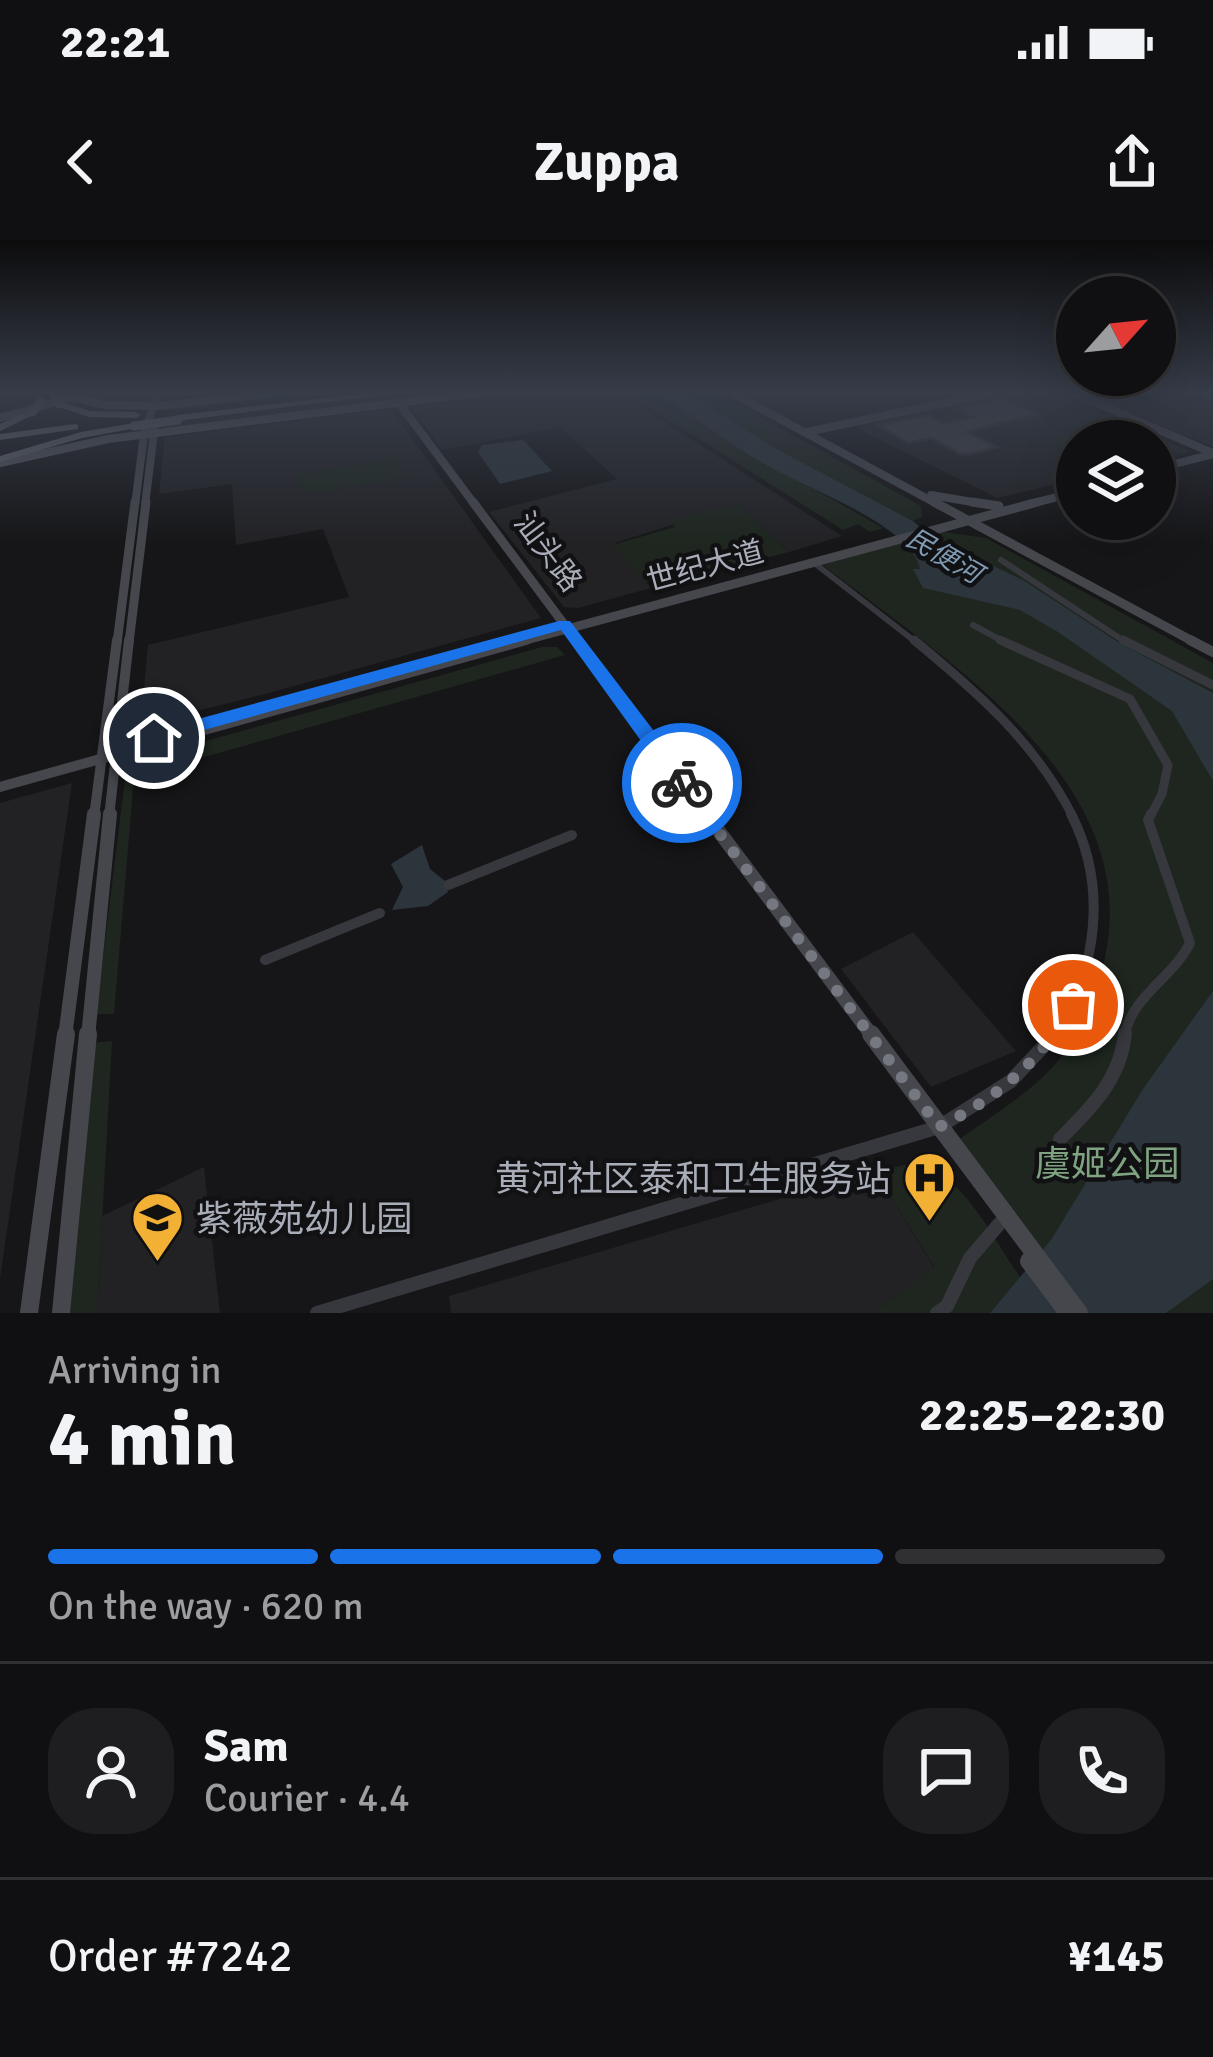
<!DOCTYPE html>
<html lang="en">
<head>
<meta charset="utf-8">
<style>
  body { margin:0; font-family:Signika,"Noto Sans SC",sans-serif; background:#1e1e20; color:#f1f3f6; height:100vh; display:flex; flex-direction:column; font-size:45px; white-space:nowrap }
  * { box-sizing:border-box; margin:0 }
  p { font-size:39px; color:#9c9d9f }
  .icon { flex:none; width:66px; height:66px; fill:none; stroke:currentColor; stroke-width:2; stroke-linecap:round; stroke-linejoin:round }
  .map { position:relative; height:1073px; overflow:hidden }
  .details { display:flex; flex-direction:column; background:#101012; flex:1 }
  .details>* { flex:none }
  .needle { width:78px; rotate:63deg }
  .controls { position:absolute; left:1056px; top:36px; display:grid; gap:24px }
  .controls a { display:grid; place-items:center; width:120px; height:120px; border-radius:50%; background:#101012; box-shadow:0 12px 48px #0002,0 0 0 3px #303032; font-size:60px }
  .pin { position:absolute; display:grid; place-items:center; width:102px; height:102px; color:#fff; margin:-51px; border:6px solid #fff; border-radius:50%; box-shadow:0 3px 12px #0007 }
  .courier { position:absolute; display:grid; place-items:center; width:120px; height:120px; margin:-60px; border:9px solid #1a73e8; border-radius:50%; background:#fff; color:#222; box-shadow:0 3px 15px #0007 }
  .headline em { font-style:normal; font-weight:800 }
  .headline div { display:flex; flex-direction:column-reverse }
  .headline { display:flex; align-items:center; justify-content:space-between; height:204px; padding:0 48px }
  h1 { font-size:78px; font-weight:800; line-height:90px }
  .bar { display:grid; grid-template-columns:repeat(4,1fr); gap:18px 12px; align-content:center; height:144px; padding:0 48px }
  .bar i { height:15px; border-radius:9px; background:#303032 }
  .bar .selected { background:#1a73e8 }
  .bar p { grid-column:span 4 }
  .line { display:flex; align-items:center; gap:30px; padding:0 48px; border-top:3px solid #303032 }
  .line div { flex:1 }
  .round { display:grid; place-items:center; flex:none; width:126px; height:126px; border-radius:48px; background:#1e1e20 }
  .status { display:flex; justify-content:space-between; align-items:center; height:84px; padding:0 60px; background:#101012; direction:ltr }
  .status svg { height:33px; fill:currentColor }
  header { display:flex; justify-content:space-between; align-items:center; height:156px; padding:0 48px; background:#101012; font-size:54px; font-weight:800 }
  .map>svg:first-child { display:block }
  .built { fill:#222225 }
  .green { fill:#1e261f }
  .water { fill:#2c353c }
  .building { fill:#404145; stroke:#303034; stroke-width:3 }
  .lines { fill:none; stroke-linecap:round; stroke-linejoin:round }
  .street-far3 { stroke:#37383d; stroke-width:6 }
  .street-far2 { stroke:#37383d; stroke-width:9 }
  .street-far1 { stroke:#37383d; stroke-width:10 }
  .street { stroke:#37383d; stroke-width:14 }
  .secondary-far4 { stroke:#45474d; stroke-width:8 }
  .secondary-far3 { stroke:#45474d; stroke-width:9 }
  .secondary-far2 { stroke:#45474d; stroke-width:10 }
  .secondary-far1 { stroke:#45474d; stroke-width:14 }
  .secondary { stroke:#45474d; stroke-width:18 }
  .primary { stroke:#53555c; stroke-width:8 }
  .highway { fill:#63666e; fill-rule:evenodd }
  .highway-bridge { stroke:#63666e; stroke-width:9 }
  .route { fill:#1a73e8 }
  .done { stroke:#757880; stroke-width:12; stroke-dasharray:0 21.6 }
  .labels { text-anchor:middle; stroke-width:9; stroke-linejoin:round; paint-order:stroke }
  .far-water-label { font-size:27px; font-style:italic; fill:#7f9bb3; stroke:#111113 }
  .street-label { font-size:30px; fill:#a8adb8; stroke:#111113 }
  .near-park-label { font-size:36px; fill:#7fa381; stroke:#111113 }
  .near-poi-label { font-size:36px; fill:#a8adb8; stroke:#111113; text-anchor:end }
</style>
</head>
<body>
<div class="status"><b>22:21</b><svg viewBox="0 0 49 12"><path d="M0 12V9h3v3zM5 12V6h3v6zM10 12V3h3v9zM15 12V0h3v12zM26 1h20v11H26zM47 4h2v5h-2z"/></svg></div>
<header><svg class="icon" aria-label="back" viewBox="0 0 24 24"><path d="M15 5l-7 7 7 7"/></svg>Zuppa<svg class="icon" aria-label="share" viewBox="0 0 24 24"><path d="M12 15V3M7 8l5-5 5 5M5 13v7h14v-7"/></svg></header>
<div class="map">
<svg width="1213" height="1073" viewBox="0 0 1213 1073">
  <rect width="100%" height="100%" fill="#161618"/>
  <path class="built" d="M 509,153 L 619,153 L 842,296 L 789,312 L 737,264 L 615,303 L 651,348 L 578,368 L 564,367 L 489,272 L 617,239 L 560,187 L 442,210 L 412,167 Z
    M 1002,153 L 1060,153 L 1190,212 L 1155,220 L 1155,201 L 1077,201 L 1077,239 L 997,258 L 855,187 Z
    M 1131,153 L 1213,153 L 1213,207 L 1101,161 Z
    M 391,169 L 541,378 L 269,453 L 157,481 L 141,480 L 148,405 L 349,357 L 323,289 L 236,305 L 232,244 L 159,254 L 165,197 Z
    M 72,543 L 0,1039 L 0,563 Z
    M 913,692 L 1016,811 L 931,847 L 841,729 Z
    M 204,927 L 220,1073 L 97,1073 L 102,976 Z
    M 875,931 L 935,1029 L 872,1073 L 451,1073 L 449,1056 Z"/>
  <path class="green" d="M 292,153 L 347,153 L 179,171 L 175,181 L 424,153 L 471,153 L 164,188 L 172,167 Z
    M 626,153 L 657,153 L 708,189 L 883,288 L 870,292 L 858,284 L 843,290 Z
    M 686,153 L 717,153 L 921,266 L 922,277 L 913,281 L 771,206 Z
    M 1111,182 L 1143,192 L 1159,203 L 1159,209 L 1155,212 L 1155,201 L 1077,201 L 1077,222 L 1039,201 Z
    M 392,217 L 405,238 L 303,254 L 297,235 Z
    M 737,264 L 789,312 L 670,343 L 664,338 L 646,342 L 612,305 L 675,287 L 669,281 Z
    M 936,291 L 986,298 L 1213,423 L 1213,1073 L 1089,1073 L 957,901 C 986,880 1019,860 1045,835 C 1073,808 1090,770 1101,733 C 1155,546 947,422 823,325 Z
    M 542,407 L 557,407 L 565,415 L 134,537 L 114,774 L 96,774 L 127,523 Z
    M 112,801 L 97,1073 L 70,1073 L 93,803 Z
    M 915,923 C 963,932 994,1001 1021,1038 L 990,1073 L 872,1073 L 935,1028 L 875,931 Z"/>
  <path class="water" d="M 657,153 L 686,153 L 698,160 L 771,206 L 913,281 L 932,297 L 1023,340 L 1121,404 L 1213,453 L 1213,541 L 1172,471 L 1058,392 L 1020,370 L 923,348 L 913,329 L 920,329 C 913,286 804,247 768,226 C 729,204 694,177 657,153 Z
    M 523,200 L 552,231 L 500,244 L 478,212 L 482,205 Z
    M 422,605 L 430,629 L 445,641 L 448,652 L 428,666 L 392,670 L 403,647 L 391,624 Z
    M 1213,751 L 1213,1039 L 1166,1073 L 990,1073 L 1051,1000 L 1143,849 Z"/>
  <path class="building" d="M 1003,158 L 1036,174 L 968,192 L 997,207 L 971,214 L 960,214 L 931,198 L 908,203 L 878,185 L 928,175 L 944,183 L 973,177 L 957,169 Z"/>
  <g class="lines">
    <path class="street-far3" d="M 1001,320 L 1127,403
      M 813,322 L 917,403
      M 973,385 L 1006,403"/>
    <path class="street-far2" d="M 914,400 C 977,452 1036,503 1073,577
      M 1000,400 L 1130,459 L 1168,525 L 1162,554 L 1150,577
      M 1123,400 L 1213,445"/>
    <path class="street-far1" d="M 448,645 L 572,595
      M 265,720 L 380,673
      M 1053,797 C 1098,731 1108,646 1071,574
      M 1125,797 C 1129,758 1173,738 1190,703 L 1148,580 L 1151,574"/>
    <path class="street" d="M 1060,899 C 1091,868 1120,840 1125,794
      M 317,1073 L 939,887 L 1011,841 L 1055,794
      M 937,1073 L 947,1066 L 970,1018 L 1000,983"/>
    <path class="secondary-far4" d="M 732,153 L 939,265
      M 1073,153 L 1213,213
      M 399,163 L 475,265
      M 807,192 L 991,153
      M 1155,229 L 1213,214
      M 931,255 L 990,265
      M 135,265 L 144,195 L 157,153
      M 145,265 L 155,184
      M 1026,265 L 1077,252"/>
    <path class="secondary-far3" d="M 473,262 L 578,403
      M 934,262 L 1196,403
      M 972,262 L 999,266
      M 117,403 L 135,262
      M 129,403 L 146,262
      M 515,403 L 1038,262"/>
    <path class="secondary-far2" d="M 576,400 L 708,577
      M 1190,400 L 1213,412
      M 0,547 L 526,400
      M 94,577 L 117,400
      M 109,577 L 129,400"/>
    <path class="secondary-far1" d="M 706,574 L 873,797
      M 65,797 L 94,574
      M 88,797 L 110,574"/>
    <path class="secondary" d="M 871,794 L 1079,1073
      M 1029,1021 L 1068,1073
      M 29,1073 L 66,794
      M 61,1073 L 88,794"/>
    <path class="primary" d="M 0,178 L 73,157 L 105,165 L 159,166 L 274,153
      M 0,223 L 108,199 L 477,153"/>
    <path class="highway" d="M 368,153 L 399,153 L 177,181 L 172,178 L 177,175 Z
      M 59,161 L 90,171 L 136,172 L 141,175 L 136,178 L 89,177 L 56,166 L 56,162 Z
      M 32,169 L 37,172 L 35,174 L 0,191 L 0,184 Z
      M 134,183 L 139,186 L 137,188 L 82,198 L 0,222 L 0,216 L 81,192 Z
      M 75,184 L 78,185 L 78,189 L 0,200 L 0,194 Z"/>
    <path class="highway-bridge" d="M 55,158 L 59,164
      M 32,172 L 41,162
      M 134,186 L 178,180"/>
  </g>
  <linearGradient id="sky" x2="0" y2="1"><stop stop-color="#0c0c0d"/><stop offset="0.5" stop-color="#363c48"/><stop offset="1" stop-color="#363c48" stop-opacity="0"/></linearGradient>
  <rect width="1213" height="304" fill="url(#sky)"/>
  <path class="route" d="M 559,381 L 570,381 L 689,537 L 689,548 L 675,548 L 561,390 L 154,504 L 145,498 L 154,491 Z"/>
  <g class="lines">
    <path class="done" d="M 682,543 L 939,887 C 997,858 1040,822 1073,765"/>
  </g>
  <defs>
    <symbol id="hospital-pin" viewBox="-11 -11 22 30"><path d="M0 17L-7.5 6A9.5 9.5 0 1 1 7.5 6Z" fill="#f2b134" stroke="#111113"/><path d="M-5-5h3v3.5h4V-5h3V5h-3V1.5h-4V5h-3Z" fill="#111"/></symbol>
    <symbol id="school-pin" viewBox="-11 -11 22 30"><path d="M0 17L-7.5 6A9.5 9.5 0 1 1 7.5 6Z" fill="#f2b134" stroke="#111113"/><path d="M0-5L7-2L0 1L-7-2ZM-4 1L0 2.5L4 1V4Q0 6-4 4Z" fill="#111"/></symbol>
  </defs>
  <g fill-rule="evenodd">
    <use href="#hospital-pin" x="900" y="908" width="59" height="81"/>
    <use href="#school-pin" x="128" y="948" width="59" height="81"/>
  </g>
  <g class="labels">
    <g class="far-water-label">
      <text transform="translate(944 316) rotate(30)" y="9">民便河</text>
    </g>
    <g class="street-label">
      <text transform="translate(548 312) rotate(53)" y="10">汕头路</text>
      <text transform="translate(705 326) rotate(-15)" y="10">世纪大道</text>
    </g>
    <g class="near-park-label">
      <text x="1107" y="936">虞姬公园</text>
    </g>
    <g class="near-poi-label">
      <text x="891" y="951">黄河社区泰和卫生服务站</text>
      <text x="196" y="991" text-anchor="start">紫薇苑幼儿园</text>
    </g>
  </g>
</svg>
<div class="controls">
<a><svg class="needle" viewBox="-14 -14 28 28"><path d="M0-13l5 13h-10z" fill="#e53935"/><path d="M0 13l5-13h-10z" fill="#9c9d9f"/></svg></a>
<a><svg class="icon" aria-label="layers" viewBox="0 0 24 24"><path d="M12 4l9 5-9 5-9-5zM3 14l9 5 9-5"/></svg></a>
</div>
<div class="pin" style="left:1073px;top:765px;background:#ea580c"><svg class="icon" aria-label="bag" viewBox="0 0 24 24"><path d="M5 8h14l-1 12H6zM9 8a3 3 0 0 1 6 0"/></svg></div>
<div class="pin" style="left:154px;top:498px;background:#1f2937"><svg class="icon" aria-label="home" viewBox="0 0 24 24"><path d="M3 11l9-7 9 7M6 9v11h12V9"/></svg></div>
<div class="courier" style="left:682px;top:543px"><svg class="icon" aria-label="bike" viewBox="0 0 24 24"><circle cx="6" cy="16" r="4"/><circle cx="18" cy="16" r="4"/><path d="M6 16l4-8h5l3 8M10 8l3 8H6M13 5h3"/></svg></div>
</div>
<section class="details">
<div class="headline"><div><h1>4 min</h1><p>Arriving in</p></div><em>22:25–22:30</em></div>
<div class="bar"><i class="selected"></i><i class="selected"></i><i class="selected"></i><i></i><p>On the way · 620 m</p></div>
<div class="line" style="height:216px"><a class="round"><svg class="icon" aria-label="person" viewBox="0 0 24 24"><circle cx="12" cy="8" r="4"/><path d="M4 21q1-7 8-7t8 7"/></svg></a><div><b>Sam</b><p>Courier · 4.4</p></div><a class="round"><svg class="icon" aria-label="chat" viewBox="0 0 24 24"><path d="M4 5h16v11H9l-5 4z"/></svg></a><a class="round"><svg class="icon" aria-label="phone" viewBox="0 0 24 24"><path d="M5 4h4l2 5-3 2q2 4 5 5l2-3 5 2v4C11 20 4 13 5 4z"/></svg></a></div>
<div class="line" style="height:156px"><div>Order #7242</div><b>¥145</b></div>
</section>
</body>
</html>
